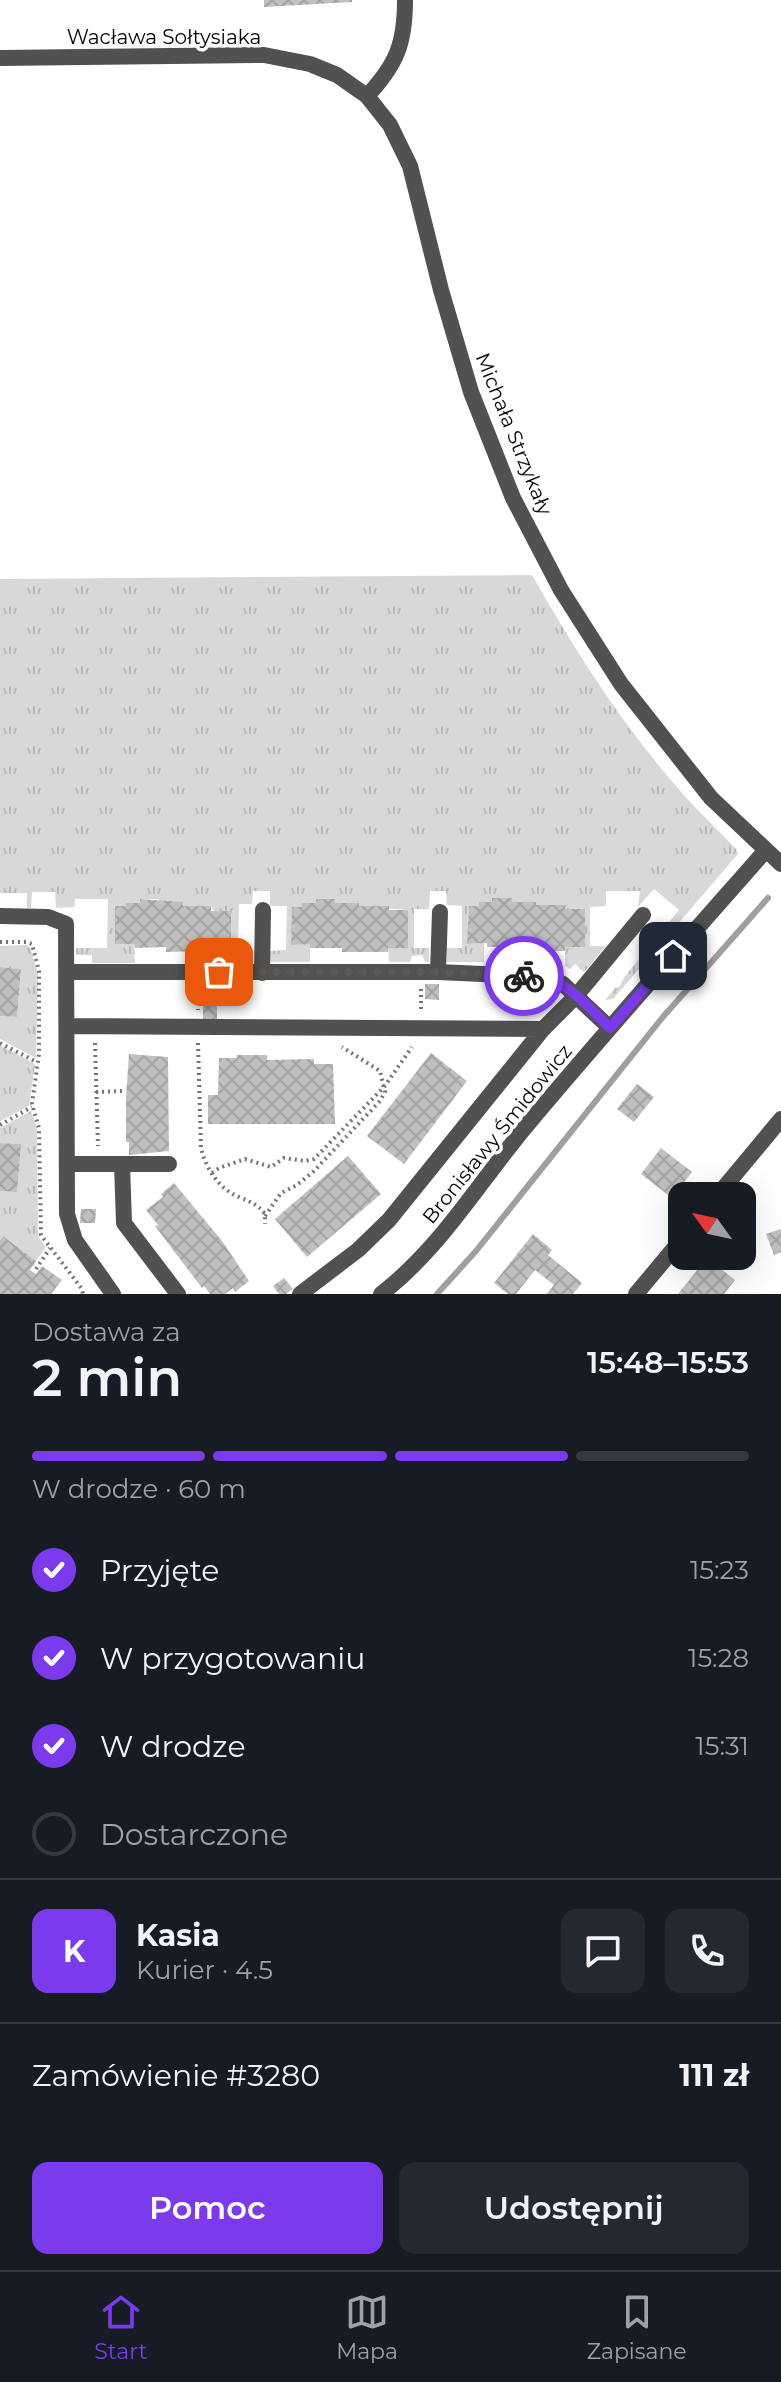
<!DOCTYPE html>
<html lang="pl">
<head>
<meta charset="utf-8">
<style>
  body { margin:0; font-family:Montserrat,sans-serif; background:#242831; color:#f1f3f6; height:100vh; display:flex; flex-direction:column; font-size:30px; white-space:nowrap }
  * { box-sizing:border-box; margin:0 }
  p { font-size:26px; color:#9ea1a6 }
  .icon { flex:none; width:44px; height:44px; fill:none; stroke:currentColor; stroke-width:2; stroke-linecap:round; stroke-linejoin:round }
  .map { position:relative; height:1294px; overflow:hidden }
  .side { display:flex; flex-direction:column; background:#171b24; flex:1 }
  .side>* { flex:none }
  .needle { width:52px; rotate:303deg }
  .tools { position:absolute; left:668px; top:1182px; display:grid; gap:16px }
  .tools a { display:grid; place-items:center; width:88px; height:88px; border-radius:16px; background:#171b24; box-shadow:0 8px 32px #0002; font-size:40px }
  .pin { position:absolute; display:grid; place-items:center; width:68px; height:68px; color:#fff; margin:-34px; border-radius:16px; box-shadow:0 4px 12px #0006 }
  .courier { position:absolute; display:grid; place-items:center; width:80px; height:80px; margin:-40px; border:6px solid #7c3aed; border-radius:50%; background:#fff; color:#222; box-shadow:0 2px 10px #0007 }
  .headline em { font-style:normal; font-weight:600 }
  .headline div { display:flex; flex-direction:column-reverse }
  .headline { display:flex; align-items:center; justify-content:space-between; height:136px; padding:0 32px }
  h1 { font-size:52px; font-weight:600; line-height:60px }
  .bar { display:grid; grid-template-columns:repeat(4,1fr); gap:12px 8px; align-content:center; height:96px; padding:0 32px }
  .bar i { height:10px; border-radius:6px; background:#363941 }
  .bar .selected { background:#7c3aed }
  .bar p { grid-column:span 4 }
  .line { display:flex; align-items:center; gap:20px; padding:0 32px; border-top:2px solid #363941 }
  .line div { flex:1 }
  .round { display:grid; place-items:center; flex:none; width:84px; height:84px; border-radius:16px; background:#242831 }
  ol { padding:0 32px; list-style:none }
  li { display:flex; align-items:center; gap:24px; height:88px }
  li p { margin-inline-start:auto }
  li .icon { padding:8px; border-radius:50%; background:#7c3aed; color:#fff; stroke-width:4 }
  li:last-child { color:#9ea1a6 }
  li i { width:44px; height:44px; border:4px solid #363941; border-radius:50% }
  .button { display:flex; gap:16px; margin-top:auto; padding:16px 32px }
  .button a { flex:1; height:92px; border-radius:16px; background:#7c3aed; color:#fff; font-size:32px; font-weight:600; line-height:92px; text-align:center }
  .button a+a { background:#242831; color:#f1f3f6 }
  .tab-bar { display:flex; justify-content:space-around; align-items:center; height:112px; border-top:2px solid #363941; background:#171b24; font-size:22px; color:#9ea1a6 }
  .tab-bar a { display:grid; justify-items:center; gap:4px }
  .tab-bar .selected { color:#7c3aed }
  .map>svg:first-child { display:block }
  .grass { fill:url(#grass-tufts) }
  .lines { fill:none; stroke-linecap:round; stroke-linejoin:round }
  .stream { stroke:#9f9f9f; stroke-width:6 }
  .building { fill:url(#building-cross-hatch) }
  .path { stroke:#737373; stroke-width:4; stroke-dasharray:2 4; stroke-linecap:butt }
  .minor { stroke:#515151; stroke-width:16 }
  .done { stroke:#595959; stroke-width:8; stroke-dasharray:0 14.4 }
  .route { stroke:#7c3aed; stroke-width:10 }
  .labels { text-anchor:middle; stroke-width:7; stroke-linejoin:round; paint-order:stroke }
  .street-label { font-size:20px; fill:#000; stroke:#fff }
</style>
</head>
<body>
<div class="map">
<svg width="781" height="1294" viewBox="0 0 781 1294">
  <defs>
    <pattern id="grass-tufts" width="24" height="20" patternUnits="userSpaceOnUse" patternTransform="scale(2)"><rect width="24" height="20" fill="#d8d8d8"/><path d="M3 7l-1-3M5 7V3M7 7l1-3M15 17l-1-3M17 17v-4M19 17l1-3" fill="none" stroke="#b8b8b8"/></pattern>
    <pattern id="building-cross-hatch" width="8" height="8" patternUnits="userSpaceOnUse" patternTransform="scale(2)"><rect width="8" height="8" fill="#c0c0c0"/><path d="M0 0l8 8M0 8l8-8" fill="none" stroke="#a3a3a3"/></pattern>
  </defs>
  <rect width="100%" height="100%" fill="#fff"/>
  <path class="grass" d="M 532,575 C 578,656 630,737 693,805 C 707,820 722,834 736,849 L 738,854 L 613,999 L 605,1000 L 615,988 L 620,986 L 625,976 L 679,910 L 654,889 L 638,907 L 640,891 L 606,891 L 606,906 L 590,907 L 590,946 L 606,946 L 584,972 L 575,964 L 570,969 L 565,966 L 565,947 L 585,947 L 585,909 L 565,909 L 566,906 L 536,905 L 536,902 L 479,902 L 479,906 L 469,906 L 468,944 L 484,943 L 484,962 L 447,962 L 447,948 L 462,948 L 462,906 L 447,905 L 446,891 L 430,891 L 429,909 L 414,909 L 414,948 L 429,948 L 429,962 L 425,962 L 422,955 L 412,956 L 410,962 L 389,962 L 388,948 L 408,948 L 408,910 L 359,906 L 359,903 L 335,903 L 335,899 L 316,899 L 316,903 L 302,903 L 302,907 L 293,907 L 291,944 L 310,944 L 310,962 L 270,962 L 270,951 L 286,950 L 287,906 L 270,906 L 270,891 L 253,891 L 252,904 L 239,904 L 238,949 L 253,950 L 252,963 L 213,963 L 212,947 L 231,947 L 211,906 L 183,906 L 159,903 L 159,899 L 141,899 L 140,903 L 126,903 L 126,906 L 115,907 L 115,944 L 134,944 L 135,963 L 92,963 L 92,955 L 76,955 L 76,948 L 107,948 L 108,899 L 75,899 L 75,907 L 56,908 L 55,892 L 32,892 L 31,908 L 27,908 L 27,893 L 0,893 L 0,579 Z
    M 26,945 L 30,947 L 38,973 L 36,1058 L 0,1039 L 0,1016 L 17,1017 L 21,969 L 0,967 L 0,946 Z
    M 0,1045 L 35,1064 L 29,1106 L 0,1121 Z
    M 31,1111 L 37,1128 L 38,1236 L 46,1247 L 36,1261 L 3,1236 L 0,1240 L 0,1191 L 17,1192 L 20,1144 L 0,1143 L 0,1128 Z"/>
  <g class="lines">
    <path class="stream" d="M 437,1294 L 476,1251 L 662,1018 L 768,898"/>
  </g>
  <path class="building" d="M 264,0 L 352,0 L 352,2 L 264,7 Z
    M 492,898 L 512,898 L 512,902 L 536,902 L 536,905 L 566,905 L 565,909 L 585,909 L 585,947 L 565,947 L 565,951 L 519,951 L 519,947 L 487,947 L 487,943 L 467,944 L 469,906 L 479,906 L 479,902 L 492,902 Z
    M 140,899 L 182,902 L 183,906 L 211,906 L 211,911 L 231,911 L 231,947 L 212,947 L 212,951 L 166,952 L 166,947 L 135,948 L 134,944 L 115,944 L 115,906 L 126,906 L 126,903 L 140,903 Z
    M 316,899 L 335,899 L 335,903 L 359,903 L 359,906 L 389,906 L 389,910 L 408,910 L 408,948 L 388,948 L 388,952 L 342,952 L 342,948 L 310,948 L 310,944 L 291,945 L 292,907 L 302,907 L 302,903 L 316,903 Z
    M 0,967 L 21,969 L 17,1017 L 0,1016 Z
    M 425,984 L 439,984 L 439,1000 L 425,999 Z
    M 203,1003 L 217,1003 L 217,1019 L 203,1019 Z
    M 431,1053 L 467,1081 L 404,1164 L 367,1136 Z
    M 129,1054 L 168,1057 L 169,1151 L 129,1155 L 129,1142 L 126,1142 L 126,1096 Z
    M 237,1055 L 267,1055 L 267,1060 L 314,1059 L 314,1064 L 333,1064 L 335,1124 L 208,1124 L 208,1095 L 218,1095 L 219,1058 L 237,1058 Z
    M 637,1084 L 654,1097 L 634,1122 L 617,1109 Z
    M 0,1143 L 21,1144 L 17,1192 L 0,1191 Z
    M 661,1148 L 692,1172 L 672,1198 L 641,1174 Z
    M 348,1156 L 381,1194 L 307,1257 L 275,1219 Z
    M 174,1183 L 222,1241 L 249,1281 L 235,1292 L 233,1288 L 225,1294 L 210,1294 L 204,1286 L 202,1288 L 155,1226 L 158,1225 L 146,1210 L 163,1197 L 161,1194 Z
    M 81,1209 L 96,1209 L 95,1223 L 80,1223 Z
    M 781,1229 L 781,1252 L 774,1255 L 766,1234 Z
    M 533,1234 L 552,1250 L 548,1255 L 582,1283 L 573,1294 L 547,1294 L 554,1285 L 535,1270 L 516,1294 L 508,1294 L 494,1283 Z
    M 3,1236 L 36,1261 L 30,1270 L 36,1274 L 42,1266 L 62,1280 L 51,1294 L 0,1294 L 0,1240 Z
    M 742,1238 L 756,1249 L 743,1265 L 732,1256 L 742,1256 Z
    M 707,1258 L 735,1280 L 724,1294 L 678,1294 Z
    M 284,1278 L 293,1289 L 286,1294 L 279,1294 L 273,1286 Z"/>
  <g class="lines">
    <path class="path" d="M 0,942 L 27,942 L 32,944 L 39,971 L 39,1054 L 32,1104 L 39,1128 L 41,1235 L 82,1289 L 83,1294
      M 421,989 L 421,1012
      M 198,991 L 198,1010
      M 0,1043 L 37,1062
      M 95,1043 L 98,1146
      M 198,1043 L 201,1148 C 206,1169 219,1189 239,1197 C 251,1202 257,1204 265,1214 L 265,1224
      M 96,1092 L 122,1091
      M 0,1125 L 32,1107
      M 212,1173 L 219,1168 L 245,1159 L 271,1167 L 284,1158 L 305,1161 L 314,1159 L 384,1087 L 412,1047
      M 265,1216 L 281,1193 L 297,1185 L 314,1171 L 380,1101 L 385,1092 L 380,1071 L 342,1047
      M 36,1269 L 50,1248"/>
    <path class="minor" d="M 0,58 L 264,55 L 310,64 L 337,75 L 367,96 L 390,125 L 410,166 L 441,290 L 471,392 L 513,498 L 561,590 L 621,684 L 711,798 L 781,864
      M 367,96 C 397,64 405,43 405,0
      M 0,916 L 48,917 L 66,924 L 67,1214 L 75,1240 L 113,1294
      M 67,972 L 438,972 L 546,977 L 563,984 L 610,1028
      M 438,972 L 440,912
      M 262,973 L 263,910
      M 68,1026 L 543,1029 L 576,996 L 643,915
      M 67,1164 L 169,1164
      M 122,1164 L 124,1223 L 178,1294
      M 717,1196 L 781,1119
      M 300,1294 L 358,1250 L 389,1220 L 543,1029
      M 381,1294 C 441,1248 479,1182 527,1125 C 605,1032 686,941 766,850
      M 636,1294 L 682,1239"/>
  </g>
  <g class="lines">
    <path class="done" d="M 219,972 L 438,972 L 524,976"/>
    <path class="route" d="M 524,976 C 568,978 581,1000 610,1028 L 673,956"/>
  </g>
  <g class="labels">
    <g class="street-label">
      <text x="164" y="44">Wacława Sołtysiaka</text>
      <text transform="translate(514 434) rotate(68)" y="7">Michała Strzykały</text>
      <text transform="translate(497 1134) rotate(-51)" y="7">Bronisławy Śmidowicz</text>
    </g>
  </g>
</svg>
<div class="tools">
<a><svg class="needle" viewBox="-14 -14 28 28"><path d="M0-13l5 13h-10z" fill="#e53935"/><path d="M0 13l5-13h-10z" fill="#9ea1a6"/></svg></a>
</div>
<div class="pin" style="left:219px;top:972px;background:#ea580c"><svg class="icon" aria-label="bag" viewBox="0 0 24 24"><path d="M5 8h14l-1 12H6zM9 8a3 3 0 0 1 6 0"/></svg></div>
<div class="pin" style="left:673px;top:956px;background:#1f2937"><svg class="icon" aria-label="home" viewBox="0 0 24 24"><path d="M3 11l9-7 9 7M6 9v11h12V9"/></svg></div>
<div class="courier" style="left:524px;top:976px"><svg class="icon" aria-label="bike" viewBox="0 0 24 24"><circle cx="6" cy="16" r="4"/><circle cx="18" cy="16" r="4"/><path d="M6 16l4-8h5l3 8M10 8l3 8H6M13 5h3"/></svg></div>
</div>
<section class="side">
<div class="headline"><div><h1>2 min</h1><p>Dostawa za</p></div><em>15:48–15:53</em></div>
<div class="bar"><i class="selected"></i><i class="selected"></i><i class="selected"></i><i></i><p>W drodze · 60 m</p></div>
<ol>
<li><svg class="icon" aria-label="check" viewBox="0 0 24 24"><path d="M5 12l5 5 9-10"/></svg>Przyjęte<p>15:23</p></li>
<li><svg class="icon" aria-label="check" viewBox="0 0 24 24"><path d="M5 12l5 5 9-10"/></svg>W przygotowaniu<p>15:28</p></li>
<li><svg class="icon" aria-label="check" viewBox="0 0 24 24"><path d="M5 12l5 5 9-10"/></svg>W drodze<p>15:31</p></li>
<li><i></i>Dostarczone</li>
</ol>
<div class="line" style="height:144px"><b class="round" style="background:#7c3aed;color:#fff">K</b><div><b>Kasia</b><p>Kurier · 4.5</p></div><a class="round"><svg class="icon" aria-label="chat" viewBox="0 0 24 24"><path d="M4 5h16v11H9l-5 4z"/></svg></a><a class="round"><svg class="icon" aria-label="phone" viewBox="0 0 24 24"><path d="M5 4h4l2 5-3 2q2 4 5 5l2-3 5 2v4C11 20 4 13 5 4z"/></svg></a></div>
<div class="line" style="height:104px"><div>Zamówienie #3280</div><b>111 zł</b></div>
<div class="button"><a>Pomoc</a><a>Udostępnij</a></div>
</section>
<nav class="tab-bar">
<a class="selected"><svg class="icon" aria-label="home" viewBox="0 0 24 24"><path d="M3 11l9-7 9 7M6 9v11h12V9"/></svg>Start</a>
<a><svg class="icon" aria-label="map" viewBox="0 0 24 24"><path d="M3 6l6-2 6 2 6-2v14l-6 2-6-2-6 2zM9 4v14M15 6v14"/></svg>Mapa</a>
<a><svg class="icon" aria-label="saved" viewBox="0 0 24 24"><path d="M7 4h10v16l-5-4-5 4z"/></svg>Zapisane</a>
</nav>
</body>
</html>
